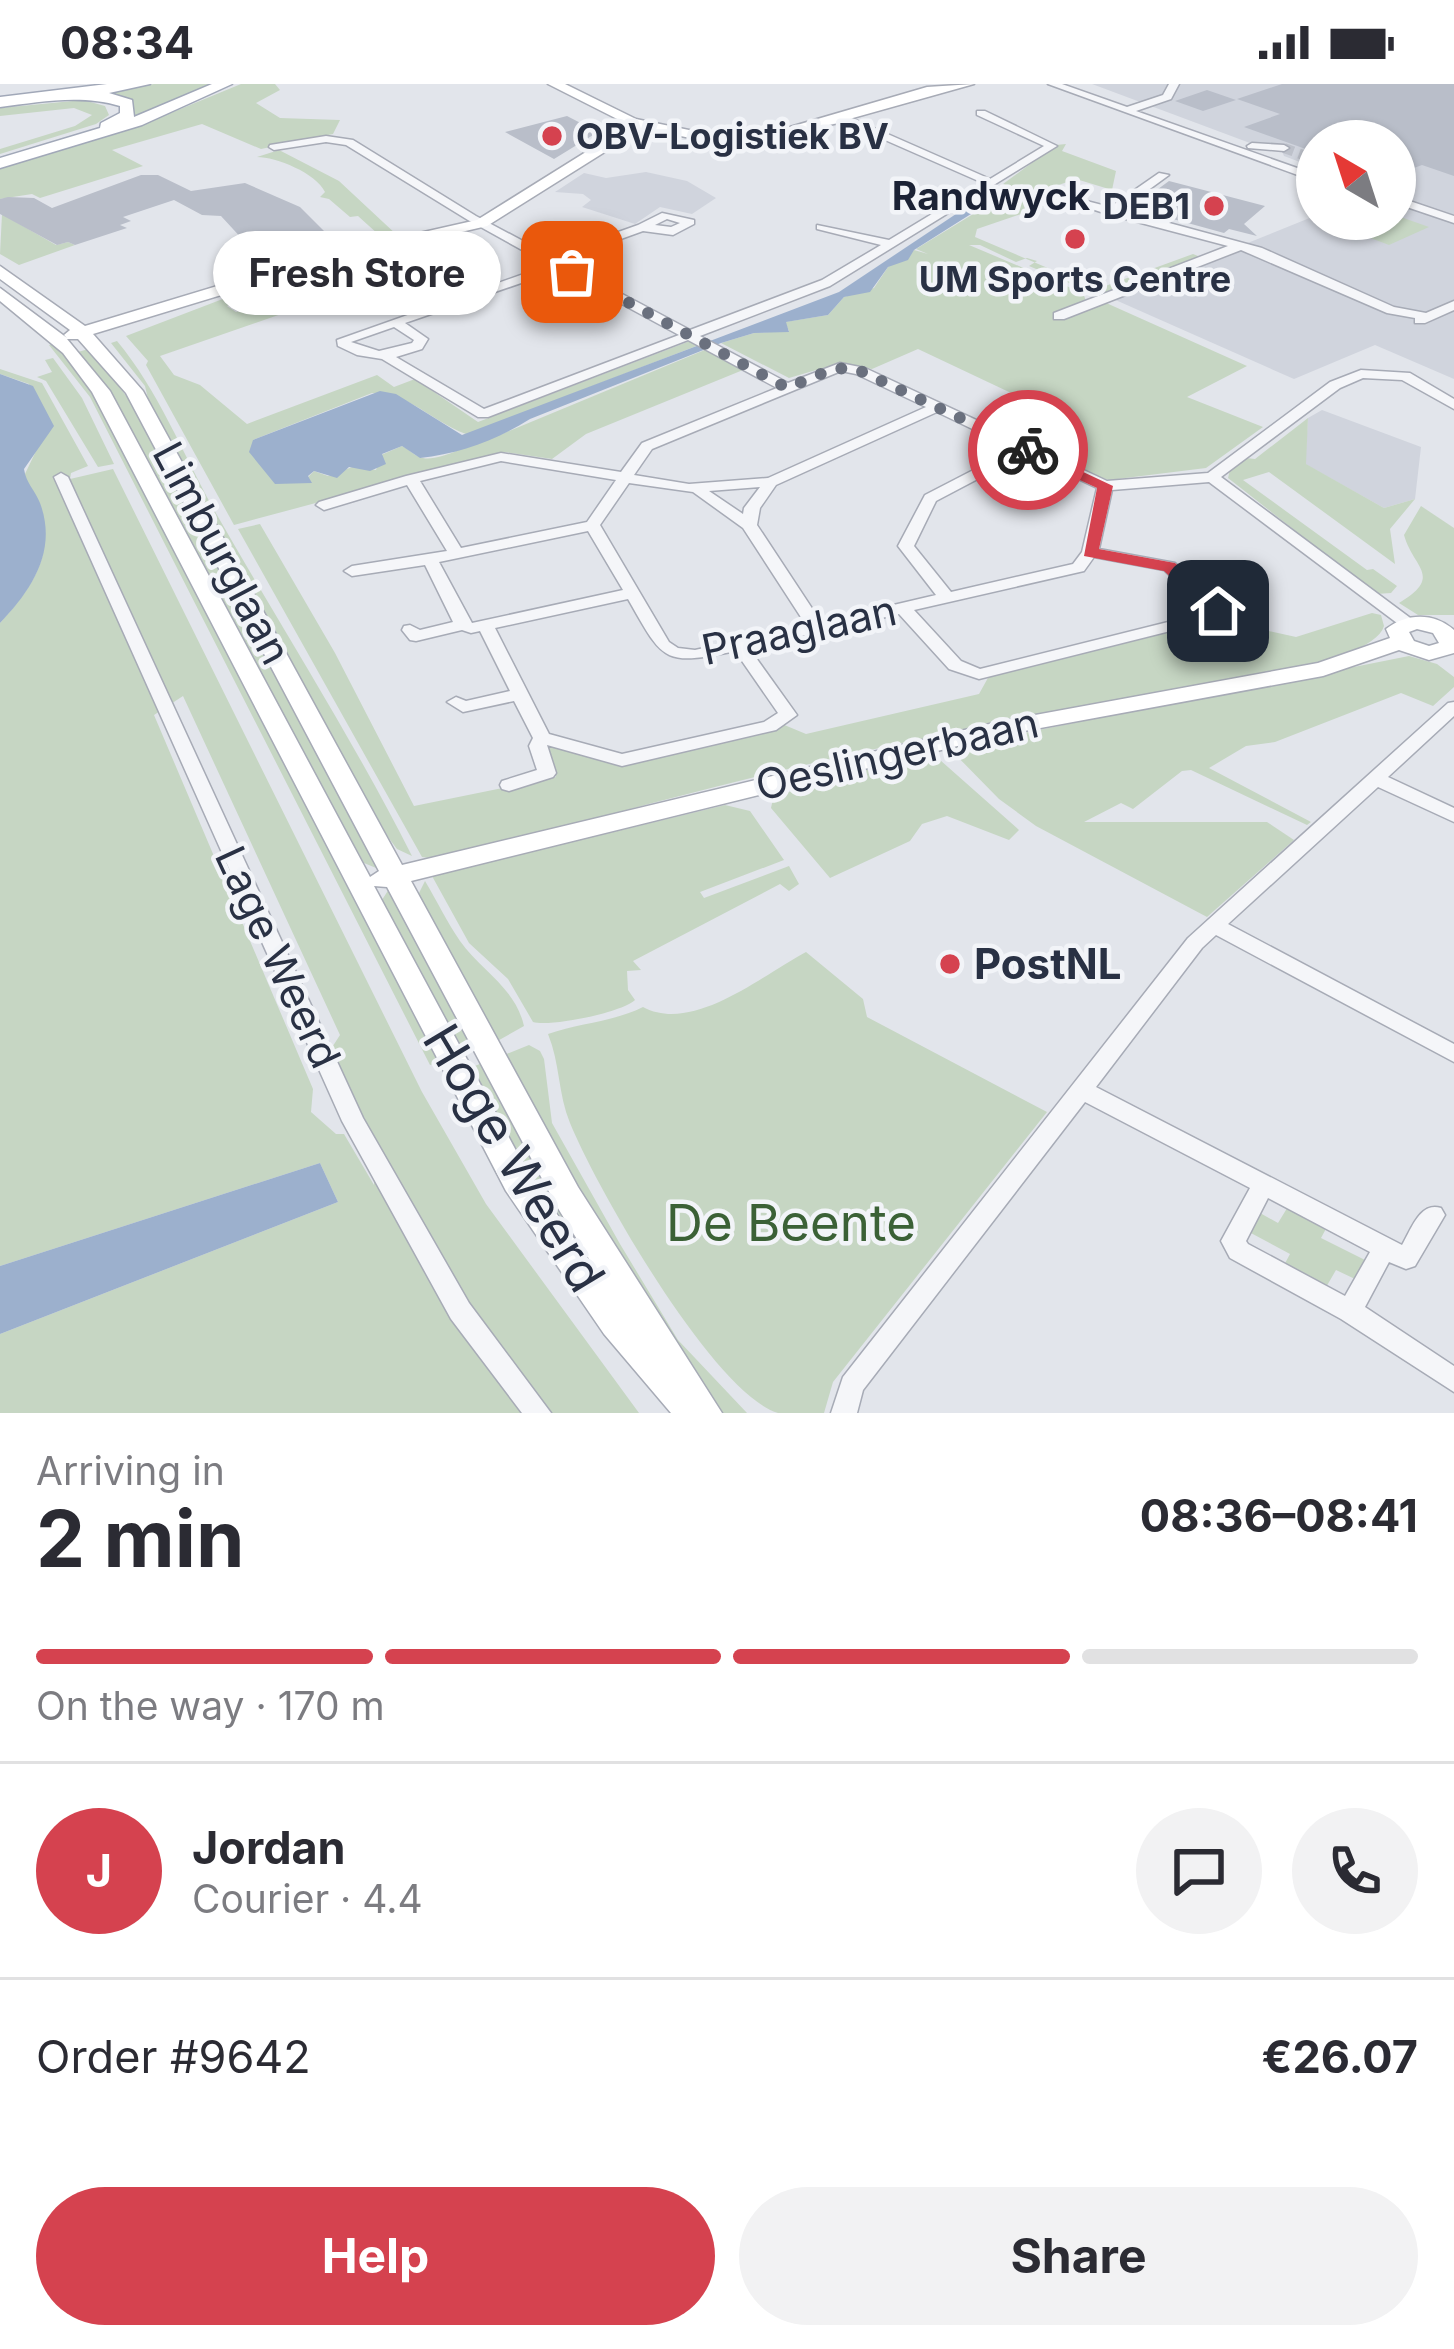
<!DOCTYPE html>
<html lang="en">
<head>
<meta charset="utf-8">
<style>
  body { margin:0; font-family:Inter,sans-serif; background:#f2f2f3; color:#2b2b33; height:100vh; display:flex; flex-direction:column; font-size:45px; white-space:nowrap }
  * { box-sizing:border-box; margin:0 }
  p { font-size:39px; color:#7c7c81 }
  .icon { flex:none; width:66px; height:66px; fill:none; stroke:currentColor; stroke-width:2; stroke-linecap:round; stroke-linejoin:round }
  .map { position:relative; height:1329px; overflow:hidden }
  .panel { display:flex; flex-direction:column; background:#fff; flex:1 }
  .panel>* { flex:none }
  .needle { width:78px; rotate:321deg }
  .fabs { position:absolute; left:1296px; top:36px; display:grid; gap:24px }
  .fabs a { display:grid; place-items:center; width:120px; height:120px; border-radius:50%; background:#fff; box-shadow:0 3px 9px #0004; font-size:60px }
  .pin { position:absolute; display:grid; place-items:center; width:102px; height:102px; color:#fff; margin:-51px; border-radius:24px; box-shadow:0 6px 18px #0006 }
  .courier { position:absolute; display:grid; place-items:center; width:120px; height:120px; margin:-60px; border:9px solid #d5424f; border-radius:50%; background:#fff; color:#222; box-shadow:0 3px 15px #0007 }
  .bubble { position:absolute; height:84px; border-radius:42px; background:#fff; box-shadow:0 3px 9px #0004; font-size:39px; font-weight:700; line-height:84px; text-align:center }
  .head em { font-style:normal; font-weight:700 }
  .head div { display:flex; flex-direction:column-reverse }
  .head { display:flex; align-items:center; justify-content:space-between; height:204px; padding:0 36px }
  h1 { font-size:78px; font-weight:700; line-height:90px }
  .bar { display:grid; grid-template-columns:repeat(4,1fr); gap:18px 12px; align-content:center; height:144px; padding:0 36px }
  .bar i { height:15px; border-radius:9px; background:#e1e1e2 }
  .bar .current { background:#d5424f }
  .bar p { grid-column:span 4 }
  .line { display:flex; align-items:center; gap:30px; padding:0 36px; border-top:3px solid #e1e1e2 }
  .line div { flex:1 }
  .round { display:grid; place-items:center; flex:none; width:126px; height:126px; border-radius:63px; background:#f2f2f3 }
  .button { display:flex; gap:24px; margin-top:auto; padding:24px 36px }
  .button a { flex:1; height:138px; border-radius:72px; background:#d5424f; color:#fff; font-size:48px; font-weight:700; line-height:138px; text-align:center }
  .button a+a { background:#f2f2f3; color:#2b2b33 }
  .status { display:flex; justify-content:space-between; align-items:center; height:84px; padding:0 60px; background:#fff; direction:ltr }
  .status svg { height:33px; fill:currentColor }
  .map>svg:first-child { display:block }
  .built { fill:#d0d4dd }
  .green { fill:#c6d6c3; fill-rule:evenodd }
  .water { fill:#9cb0cd }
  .building { fill:#b9bec9 }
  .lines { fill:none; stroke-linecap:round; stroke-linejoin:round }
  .street-tunnel { stroke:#bdc1ca; stroke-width:10; stroke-dasharray:10 6; stroke-linecap:butt }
  .street-casing { stroke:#a7abb6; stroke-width:3 }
  .secondary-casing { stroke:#a7abb6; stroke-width:3 }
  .primary-casing { stroke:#a1a8b8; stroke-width:3 }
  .street { fill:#f5f6f9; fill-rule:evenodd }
  .secondary { fill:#fff; fill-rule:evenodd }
  .primary { fill:#fff; fill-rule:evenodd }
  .route { fill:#d5424f }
  .done { stroke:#6a707e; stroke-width:12; stroke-dasharray:0 21.6 }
  .poi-dot { fill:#d5424f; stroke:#f2f4f8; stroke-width:4.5 }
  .labels { text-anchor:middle; stroke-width:9; stroke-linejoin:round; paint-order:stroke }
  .far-poi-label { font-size:36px; font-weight:bold; fill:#293144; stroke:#f2f4f8; text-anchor:start }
  .far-neighbourhood-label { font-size:39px; font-weight:bold; fill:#1b2235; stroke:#f2f4f8 }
  .street-label { font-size:42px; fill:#293144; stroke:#f2f4f8 }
  .poi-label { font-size:42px; font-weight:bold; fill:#293144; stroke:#f2f4f8; text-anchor:start }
  .near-street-label { font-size:51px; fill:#293144; stroke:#f2f4f8 }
  .near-park-label { font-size:51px; fill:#3b6136; stroke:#f2f4f8 }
</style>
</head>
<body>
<div class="status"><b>08:34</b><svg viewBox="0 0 49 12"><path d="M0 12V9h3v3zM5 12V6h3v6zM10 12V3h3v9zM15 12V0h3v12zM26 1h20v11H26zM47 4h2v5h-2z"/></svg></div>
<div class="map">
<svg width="1454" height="1329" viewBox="0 0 1454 1329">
  <rect width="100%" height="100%" fill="#e2e5eb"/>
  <path class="built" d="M 1092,0 L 1439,0 L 1454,5 L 1454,295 L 1375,261 L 1294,295 L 1111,214 L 1317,131 L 1317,135 L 1395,135 L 1395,57 L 1317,57 L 1317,79 L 1300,78 L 1284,72 L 1281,65 L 1266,65 Z
    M 646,88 L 687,97 L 716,114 L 692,130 L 660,123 L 635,140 L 582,123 L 591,116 L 583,110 L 555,108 L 584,89 L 606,94 Z
    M 1322,326 L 1421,363 L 1415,415 L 1384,424 L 1305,380 L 1308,334 Z"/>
  <path class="green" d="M 154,0 L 219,0 L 109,45 L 132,30 L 134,24 L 93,9 Z
    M 241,0 L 275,0 L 280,6 L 256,19 L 280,34 L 340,36 L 333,50 L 261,65 L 202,40 L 112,66 L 143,82 L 40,114 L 32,110 L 0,115 L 0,84 L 144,40 Z
    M 83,16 L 105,22 L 109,31 L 96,40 L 0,70 L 0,65 L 75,42 L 92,31 L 74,24 L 0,32 L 0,24 Z
    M 1066,60 L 1062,67 L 1116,87 L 1112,106 L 1076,95 L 1041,107 L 1056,118 L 977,145 L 975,153 L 1097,205 L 1193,170 L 1203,174 L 1103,213 L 1029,182 L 1037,177 L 1027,174 L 1016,178 L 980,161 L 969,161 L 1083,209 L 1086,217 L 1104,218 L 1247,282 L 1187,313 L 1263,343 L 1206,384 L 1109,396 L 1096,392 L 1020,357 L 1053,339 L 1049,327 L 918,265 L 872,285 L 840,279 L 789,294 L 721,259 L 754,249 L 789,247 L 785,238 L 828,231 L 844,213 L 874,204 L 888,183 L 914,166 L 928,170 L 916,165 L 1014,105 L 1003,100 L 1056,61 Z
    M 279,66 L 339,97 L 398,152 L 267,181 L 262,179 L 379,151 L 358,132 L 350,133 L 329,115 L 320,113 L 325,108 C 316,89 276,73 257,73 Z
    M 2,130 L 56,161 L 68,158 L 75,161 L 19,181 L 0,170 Z
    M 1395,131 L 1429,143 L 1389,161 L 1320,135 L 1395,135 Z
    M 277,198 L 310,220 L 160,272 L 174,291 L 200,301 L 247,340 L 377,291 L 394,303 L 415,295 L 478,338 L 690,257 L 699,261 L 484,344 L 497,352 L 707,265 L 743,286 L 586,350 L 552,375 L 505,368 L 234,441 L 146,281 L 148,277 L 126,252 L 228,213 L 235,218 L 227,222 L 236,228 L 257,221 L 241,209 ZM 372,309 C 416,309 436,346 484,355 C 470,360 436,380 419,373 C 413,370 408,365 402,362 L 381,371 L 376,386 L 355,382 L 328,392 L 314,387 L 308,393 L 253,356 Z
    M 117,257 C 159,307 184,373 217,431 C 281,543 353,655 412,772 L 397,765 L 388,753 L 150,323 L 145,302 L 111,259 Z
    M 54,260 L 79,282 L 443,977 L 430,981 L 90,313 L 49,261 Z
    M 92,264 L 136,326 L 381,786 L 364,779 L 104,302 L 78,268 Z
    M 53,274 L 82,314 L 114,380 L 98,383 L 46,297 L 37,293 L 52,288 L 45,276 Z
    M 0,285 L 42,299 L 88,382 L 71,389 L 70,395 L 113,385 L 422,1008 L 486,1120 L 639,1329 L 0,1329 L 0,1250 L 338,1118 L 320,1079 L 0,1182 L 0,539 C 45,489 61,455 24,392 L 36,367 L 29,300 L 0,290 ZM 183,612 L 340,951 L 329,968 L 376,1057 L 374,1101 L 344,1050 L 336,1050 L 311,1028 L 313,1005 L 154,631 Z
    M 1308,334 L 1306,380 L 1384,424 L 1415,415 L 1390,445 L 1395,480 L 1269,388 L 1243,396 L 1367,486 L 1373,485 L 1397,502 L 1391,509 L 1376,510 L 1228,394 L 1230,386 L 1246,374 L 1255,375 Z
    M 1421,422 L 1454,444 L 1454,531 L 1418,531 L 1399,519 C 1444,492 1413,484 1404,451 Z
    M 260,440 L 335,569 L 414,722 L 556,693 L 546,665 L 551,663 L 621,680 L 782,640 L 806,650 L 979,610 L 989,592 L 1218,536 L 1296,553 L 1372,529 L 1381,531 L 1384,542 C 1370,589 1140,610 1086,621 C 946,648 806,679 668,715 C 595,733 501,766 429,774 L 422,773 L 238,445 Z
    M 1409,572 L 1437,580 L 1454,593 L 1454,603 L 1433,622 L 1401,609 L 1275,658 L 1246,662 L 1209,684 L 1311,738 L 1307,741 L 1191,686 L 1182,687 L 1133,725 L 1121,719 L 1084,738 L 1267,738 L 1294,756 L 1207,833 L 1036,742 L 999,715 L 949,664 Z
    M 931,668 L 1019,746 L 1009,756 L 947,732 L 922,740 L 910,757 L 830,794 L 771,724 L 773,715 L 785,709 Z
    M 725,721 L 750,727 L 784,776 L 700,808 L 704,814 L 789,782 L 799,800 L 789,807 L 780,800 L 633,877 L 641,886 L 627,887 L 628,906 L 635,916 C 621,929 550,943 533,938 L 508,895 L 469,859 L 432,792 Z
    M 425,797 C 437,817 447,838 460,857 C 481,887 515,903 524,942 L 492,960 L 417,813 Z
    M 389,805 L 478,965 L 455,974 L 380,819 Z
    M 806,868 L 863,915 L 867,933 L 1047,1028 L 833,1298 L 824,1329 C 811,1329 790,1329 778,1329 C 713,1309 596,1103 570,1039 C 558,1010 560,979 548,950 C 579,939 613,938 643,923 C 693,950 761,892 806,868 Z
    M 529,961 L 540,967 L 544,975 L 552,1039 L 620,1160 L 678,1256 L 747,1329 L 721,1329 L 668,1262 L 499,973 Z
    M 485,978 L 589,1175 L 462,987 Z
    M 1289,1121 L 1328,1141 L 1321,1154 L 1365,1176 L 1355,1195 L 1336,1186 L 1325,1205 L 1283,1183 L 1290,1170 L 1249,1148 L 1260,1129 L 1278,1139 Z"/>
  <path class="water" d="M 989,108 L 1001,111 L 914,166 L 908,176 L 888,183 L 870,208 L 844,213 L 828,231 L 786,238 L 789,248 L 754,249 L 721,259 L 530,335 C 497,356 459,370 420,374 L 402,362 L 382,370 L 386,380 L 370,387 L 349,383 L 337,394 L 314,387 L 308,392 L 312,399 L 275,400 L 249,368 L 253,356 L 380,307 L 396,310 L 462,351 L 839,208 Z
    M 0,290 L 33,302 L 54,342 L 24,385 C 26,399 35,406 40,419 C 58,467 31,507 0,539 Z
    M 320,1079 L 338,1118 L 0,1250 L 0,1182 Z"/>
  <path class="building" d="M 1282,0 L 1454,0 L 1454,92 L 1422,81 L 1395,91 L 1395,57 L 1317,57 L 1317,69 L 1244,43 L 1280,30 L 1237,15 Z
    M 1207,6 L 1236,16 L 1203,27 L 1175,17 Z
    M 567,32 L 598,48 L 554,75 L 505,48 Z
    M 141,91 L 158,91 L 191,107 L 245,99 L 300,123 L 327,150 L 303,155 L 307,160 L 257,171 L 221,132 L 202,131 L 174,116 L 123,133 L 131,137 L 120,141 L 127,144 L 75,161 L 68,158 L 57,161 L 0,130 L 0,115 L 8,113 L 34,114 L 52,124 Z
    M 1169,97 L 1265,122 L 1244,140 L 1257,152 L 1229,145 L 1224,149 L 1155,130 L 1166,122 L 1154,108 Z"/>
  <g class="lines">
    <path class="street-tunnel" d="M 1284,64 L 1317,76"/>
    <defs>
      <path id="street" d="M 1048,0 L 1062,0 L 1127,23 L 1163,11 L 1169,0 L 1179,0 L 1171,15 L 1136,27 L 1317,91 L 1317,98 Z
        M 977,27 L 985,27 L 1057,62 L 830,202 L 700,252 L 788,299 L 840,279 L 865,284 L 1107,397 L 1208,389 L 1330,298 L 1361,286 L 1410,289 L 1454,315 L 1454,325 L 1402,296 L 1363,294 L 1340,304 L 1221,393 L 1413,536 L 1415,539 L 1413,542 L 1401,542 L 1209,398 L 1112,406 L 1099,465 L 1175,479 L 1226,527 L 1228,530 L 1226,533 L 979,595 L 949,585 L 899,530 L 749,564 L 797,631 L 776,646 L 622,682 L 547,661 L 556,689 L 553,693 L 509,707 L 502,705 L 500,701 L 502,697 L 537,686 L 529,662 L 533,654 L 514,617 L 463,628 L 447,618 L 456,613 L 466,617 L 510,607 L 480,547 L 471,549 L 462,546 L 416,557 L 410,556 L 402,546 L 404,542 L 410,541 L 420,546 L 453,538 L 425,481 L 352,492 L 344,487 L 352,482 L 447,467 L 407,401 L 324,426 L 316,421 L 319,418 L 406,392 L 501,369 L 621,388 L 642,359 L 777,304 L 688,256 L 488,333 L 478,333 L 382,275 L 357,271 L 338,262 L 337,256 L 549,181 L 468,136 L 346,61 L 326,58 L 274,66 L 269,63 L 270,61 L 326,52 L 353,56 L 476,132 L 551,172 L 638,141 L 662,129 L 694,136 L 694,140 L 673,151 L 643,147 L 560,177 L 690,246 L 822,196 L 881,161 L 817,145 L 817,141 L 889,156 L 983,99 L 844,38 L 824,42 L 824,38 L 849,33 L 990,95 L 1044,62 L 977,31 ZM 667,135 L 680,139 L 671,143 L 655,141 ZM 559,186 L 679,251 L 484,325 L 396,273 L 422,265 L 428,255 L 405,239 ZM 394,243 L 414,256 L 412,259 L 379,267 L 351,258 ZM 841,287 L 856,290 L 926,323 L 768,394 L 689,400 L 634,391 L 652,365 ZM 937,328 L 1014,365 L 925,411 L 898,462 L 936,511 L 821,538 L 757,441 L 760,424 L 776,401 ZM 1025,370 L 1097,404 L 1082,468 L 1073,480 L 951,508 L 914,462 L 936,417 ZM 501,377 L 616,396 L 587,438 L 461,464 L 420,397 ZM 629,399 L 693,408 L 743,444 L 806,541 L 695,566 L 678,564 L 669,558 L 600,441 ZM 760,403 L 744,424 L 743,430 L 709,407 ZM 588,447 L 623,506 L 472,539 L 439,478 ZM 1094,473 L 1164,486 L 1208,528 L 980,585 L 961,577 L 914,526 L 1084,487 ZM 628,515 C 663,576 662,583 735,567 L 778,629 L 764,638 L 622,670 L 549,650 L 495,544 Z
        M 1252,59 L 1284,61 L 1289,64 L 1284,67 L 1248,64 L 1247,62 Z
        M 1159,89 L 1169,91 L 1121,126 L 1262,164 L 1394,223 L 1426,229 L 1454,217 L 1454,226 L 1425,239 L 1415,239 L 1415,234 L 1387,229 L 1241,166 L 1064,235 L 1054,235 L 1054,229 L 1228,162 L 1107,130 L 1061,115 L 1067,112 L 1110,123 Z
        M 1395,112 L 1454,132 L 1454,139 L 1395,119 Z
        M 61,389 L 68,393 L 363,1034 L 469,1219 L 551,1329 L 522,1329 L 451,1235 L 342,1037 L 54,393 Z
        M 1454,618 L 1454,632 L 1388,693 L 1454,724 L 1454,738 L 1378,703 L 1228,840 L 1454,960 L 1454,978 L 1216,851 L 1202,864 L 1096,1003 L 1402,1161 C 1411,1146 1420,1117 1441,1124 L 1445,1131 L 1415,1182 L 1406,1185 L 1389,1178 L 1365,1223 L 1454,1282 L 1454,1308 L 1341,1235 L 1230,1174 L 1221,1157 L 1250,1104 L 1085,1018 L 863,1306 L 857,1329 L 831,1329 L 843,1293 L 1188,854 L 1448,619 ZM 1268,1114 L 1370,1168 L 1345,1212 L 1248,1160 L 1246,1157 Z"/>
      <path id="secondary" d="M 548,0 L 565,0 L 636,35 L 742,57 L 927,3 L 974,0 L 742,65 L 643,44 L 487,142 L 323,180 L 93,250 L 143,307 L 402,781 L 1002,637 L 1318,579 L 1390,554 L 1386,545 C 1406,529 1434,528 1454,546 L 1454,569 L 1429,576 L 1399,566 L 1323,592 L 1002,651 L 411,797 L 578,1103 L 722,1329 L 671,1329 L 604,1250 L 506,1107 L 92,308 L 63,269 L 0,217 L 0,204 L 67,254 L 64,251 L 70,246 L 0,195 L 0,182 L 85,242 L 313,173 L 477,136 L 629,41 ZM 67,255 L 78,255 L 126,309 L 379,787 L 370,793 L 110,307 ZM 1417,545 L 1433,549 L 1439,559 L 1429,562 L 1414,557 L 1409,548 ZM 374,802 L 387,803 L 556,1121 L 594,1183 L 528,1089 Z"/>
      <path id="primary" d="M 107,0 L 150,0 L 109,9 L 132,16 L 134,33 L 212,0 L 232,0 L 142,41 L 0,84 L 0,74 L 100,44 L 101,39 L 120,29 L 120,22 C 81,10 39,18 0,23 L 0,13 Z"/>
    </defs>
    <use href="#street" class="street-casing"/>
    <use href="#secondary" class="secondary-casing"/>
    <use href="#primary" class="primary-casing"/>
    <use href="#street" class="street"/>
    <use href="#secondary" class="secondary"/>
    <use href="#primary" class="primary"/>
  </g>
  <path class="route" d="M 1028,362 L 1113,402 L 1099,465 L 1175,479 L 1225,523 L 1225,531 L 1212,531 L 1164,487 L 1084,472 L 1097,404 L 1023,370 L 1021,366 Z"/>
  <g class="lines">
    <path class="done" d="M 572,188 L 787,304 L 833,285 L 854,284 L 1028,366"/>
  </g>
  <g class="poi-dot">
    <circle cx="552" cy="52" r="12"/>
    <circle cx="1214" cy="122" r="12"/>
    <circle cx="1075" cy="155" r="12"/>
    <circle cx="950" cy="880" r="12"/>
  </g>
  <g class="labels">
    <g class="far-poi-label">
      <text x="576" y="65">OBV-Logistiek BV</text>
      <text x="1190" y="135" text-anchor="end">DEB1</text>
      <text x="1075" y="208" text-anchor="middle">UM Sports Centre</text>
    </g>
    <g class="far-neighbourhood-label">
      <text x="991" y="126">Randwyck</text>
    </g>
    <g class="street-label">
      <text transform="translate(222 469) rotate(62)" y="15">Limburglaan</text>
      <text transform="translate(799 546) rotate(-12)" y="15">Praaglaan</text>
      <text transform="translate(897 670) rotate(-13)" y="15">Oeslingerbaan</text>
      <text transform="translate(278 873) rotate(65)" y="15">Lage Weerd</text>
    </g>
    <g class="poi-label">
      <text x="974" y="895">PostNL</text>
    </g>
    <g class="near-street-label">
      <text transform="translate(514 1074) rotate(59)" y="18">Hoge Weerd</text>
    </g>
    <g class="near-park-label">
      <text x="791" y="1157">De Beente</text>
    </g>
  </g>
</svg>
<div class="fabs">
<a><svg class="needle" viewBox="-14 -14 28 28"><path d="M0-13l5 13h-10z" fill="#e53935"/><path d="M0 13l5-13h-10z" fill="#7c7c81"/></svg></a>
</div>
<div class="pin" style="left:572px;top:188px;background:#ea580c"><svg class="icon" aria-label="bag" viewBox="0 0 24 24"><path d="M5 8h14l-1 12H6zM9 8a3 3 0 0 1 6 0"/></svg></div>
<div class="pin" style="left:1218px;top:527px;background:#1f2937"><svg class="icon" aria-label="home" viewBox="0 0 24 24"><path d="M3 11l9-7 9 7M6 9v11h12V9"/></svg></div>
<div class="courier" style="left:1028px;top:366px"><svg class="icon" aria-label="bike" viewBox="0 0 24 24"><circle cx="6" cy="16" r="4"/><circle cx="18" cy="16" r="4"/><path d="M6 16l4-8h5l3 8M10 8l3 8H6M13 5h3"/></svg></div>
<div class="bubble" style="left:213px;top:147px;width:288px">Fresh Store</div>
</div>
<section class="panel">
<div class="head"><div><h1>2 min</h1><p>Arriving in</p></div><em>08:36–08:41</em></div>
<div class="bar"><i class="current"></i><i class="current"></i><i class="current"></i><i></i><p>On the way · 170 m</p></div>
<div class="line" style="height:216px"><b class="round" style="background:#d5424f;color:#fff">J</b><div><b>Jordan</b><p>Courier · 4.4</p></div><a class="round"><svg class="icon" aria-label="chat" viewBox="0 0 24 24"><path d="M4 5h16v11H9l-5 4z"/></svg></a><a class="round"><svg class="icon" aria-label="phone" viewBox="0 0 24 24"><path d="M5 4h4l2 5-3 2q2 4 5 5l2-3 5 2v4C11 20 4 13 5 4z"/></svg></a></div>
<div class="line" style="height:156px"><div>Order #9642</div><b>€26.07</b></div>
<div class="button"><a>Help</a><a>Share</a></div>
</section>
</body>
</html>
